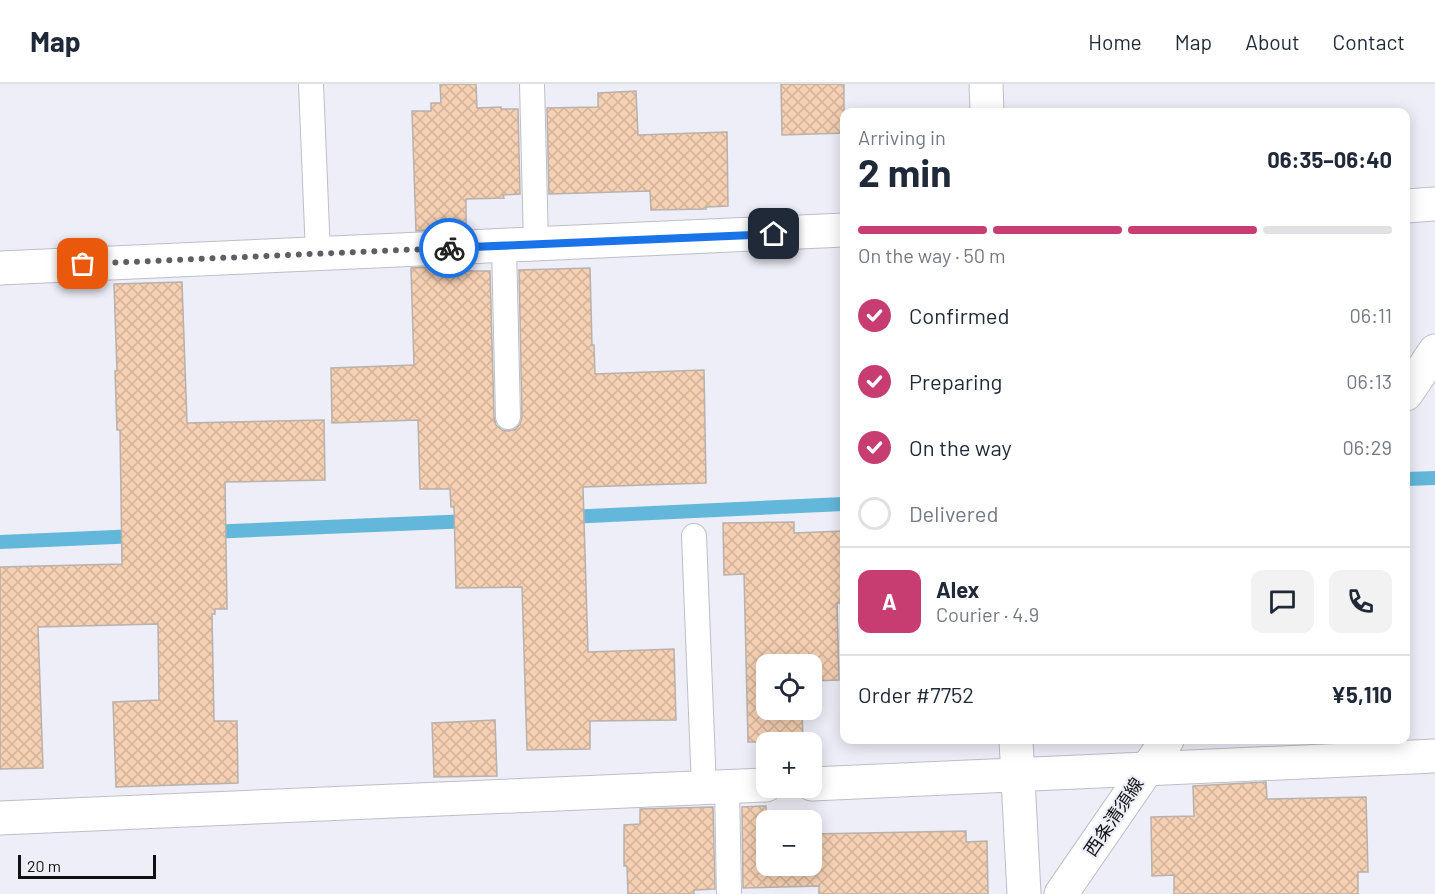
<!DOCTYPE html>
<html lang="en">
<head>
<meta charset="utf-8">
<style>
  body { margin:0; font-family:Barlow,"Noto Sans JP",sans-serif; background:#f2f2f3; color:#1f2937; height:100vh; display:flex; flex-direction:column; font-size:22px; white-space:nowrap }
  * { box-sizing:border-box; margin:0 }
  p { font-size:20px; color:#747a83 }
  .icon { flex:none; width:33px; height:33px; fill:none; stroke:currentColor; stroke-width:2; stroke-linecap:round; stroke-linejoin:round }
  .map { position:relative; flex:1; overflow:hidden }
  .details { position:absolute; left:840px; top:24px; width:570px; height:636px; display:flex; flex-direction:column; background:#fff; border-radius:12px; box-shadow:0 3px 15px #0003 }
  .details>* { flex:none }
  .buttons { position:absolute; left:756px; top:570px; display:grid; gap:12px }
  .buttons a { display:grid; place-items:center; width:66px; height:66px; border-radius:12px; background:#fff; box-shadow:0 3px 15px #0003; font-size:30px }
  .scale { position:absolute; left:18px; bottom:15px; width:138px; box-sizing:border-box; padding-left:6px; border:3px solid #111114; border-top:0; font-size:16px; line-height:21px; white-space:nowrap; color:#111114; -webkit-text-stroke:4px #eeeef8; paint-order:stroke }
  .pin { position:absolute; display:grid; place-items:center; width:51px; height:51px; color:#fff; margin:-26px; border-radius:12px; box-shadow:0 3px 9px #0006 }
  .courier { position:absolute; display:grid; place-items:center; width:60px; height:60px; margin:-30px; border:4px solid #1a73e8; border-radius:50%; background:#fff; color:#222; box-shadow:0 2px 8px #0007 }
  .summary em { font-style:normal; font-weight:700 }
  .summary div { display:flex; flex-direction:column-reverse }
  .summary { display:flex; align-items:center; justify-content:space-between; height:102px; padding:0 18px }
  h1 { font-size:39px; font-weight:700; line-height:45px }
  .bar { display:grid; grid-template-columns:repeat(4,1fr); gap:9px 6px; align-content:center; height:72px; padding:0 18px }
  .bar i { height:8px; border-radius:4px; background:#e0e1e3 }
  .bar .on { background:#c73c71 }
  .bar p { grid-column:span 4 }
  .line { display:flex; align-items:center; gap:15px; padding:0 18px; border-top:2px solid #e0e1e3 }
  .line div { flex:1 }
  .round { display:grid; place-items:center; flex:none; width:63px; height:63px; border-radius:12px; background:#f2f2f3 }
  ol { padding:0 18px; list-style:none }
  li { display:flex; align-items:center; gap:18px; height:66px }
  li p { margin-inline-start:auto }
  li .icon { padding:6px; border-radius:50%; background:#c73c71; color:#fff; stroke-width:4 }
  li:last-child { color:#747a83 }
  li i { width:33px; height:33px; border:3px solid #e0e1e3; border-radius:50% }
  header { display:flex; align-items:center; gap:36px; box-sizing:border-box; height:84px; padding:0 30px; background:#fff; border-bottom:2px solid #e0e1e3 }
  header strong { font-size:28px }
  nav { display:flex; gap:33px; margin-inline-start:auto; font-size:21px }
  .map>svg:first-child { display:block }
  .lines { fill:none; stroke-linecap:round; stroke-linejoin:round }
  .stream { stroke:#63b7da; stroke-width:14 }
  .building { fill:url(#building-cross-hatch); stroke:#b9b1ab; stroke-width:1.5 }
  .lane-casing { stroke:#bebec7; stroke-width:26 }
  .street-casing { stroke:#bebec7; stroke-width:35 }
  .secondary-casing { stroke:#bebec7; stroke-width:35 }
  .lane { stroke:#fff; stroke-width:24 }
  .street { stroke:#fff; stroke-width:33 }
  .secondary { stroke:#fff; stroke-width:33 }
  .done { stroke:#5e5e64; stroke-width:6; stroke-dasharray:0 10.8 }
  .route { stroke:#1a73e8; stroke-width:8 }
  .labels { text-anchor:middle; stroke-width:4.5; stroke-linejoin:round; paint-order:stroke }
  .street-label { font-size:18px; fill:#111114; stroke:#eeeef8 }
</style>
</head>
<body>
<header>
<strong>Map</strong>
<nav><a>Home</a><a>Map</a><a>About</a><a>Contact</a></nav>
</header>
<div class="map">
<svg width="1435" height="810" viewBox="0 0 1435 810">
  <defs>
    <pattern id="building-cross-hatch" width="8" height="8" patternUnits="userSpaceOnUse" patternTransform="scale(1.5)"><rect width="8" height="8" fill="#f6d0b3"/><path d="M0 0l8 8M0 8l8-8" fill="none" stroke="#d2b299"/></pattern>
  </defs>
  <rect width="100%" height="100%" fill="#eeeef8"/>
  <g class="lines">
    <path class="stream" d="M 1406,395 L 1435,394
      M 568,433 L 844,420
      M 208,448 L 471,437
      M 0,458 L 138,452"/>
  </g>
  <path class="building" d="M 440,0 L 476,0 L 477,24 L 501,23 L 501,25 L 518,25 L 520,110 L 503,111 L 504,114 L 466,115 L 466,144 L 416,147 L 412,27 L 431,27 L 431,19 L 441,19 Z
    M 781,0 L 844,0 L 844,49 L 782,51 Z
    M 636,7 L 638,51 L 727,48 L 728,122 L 706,123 L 706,125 L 651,126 L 650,107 L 549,110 L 547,24 L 598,23 L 598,9 Z
    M 466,182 L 466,187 L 490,187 L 494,333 L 496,341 L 502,346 L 509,347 L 516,345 L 520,340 L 522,333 L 519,186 L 590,184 L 592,261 L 594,261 L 595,290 L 704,286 L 706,399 L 583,403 L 588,568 L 674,565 L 676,636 L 590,637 L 590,665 L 527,666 L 522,503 L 456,504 L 454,423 L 451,423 L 450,405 L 420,405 L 418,336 L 332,339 L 331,284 L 414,281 L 411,184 Z
    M 182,198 L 187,339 L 324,336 L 325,396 L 225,398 L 227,525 L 215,525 L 215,530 L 212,530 L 214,637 L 237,637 L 238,699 L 116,703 L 113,618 L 159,616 L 158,540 L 38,543 L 43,684 L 0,685 L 0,483 L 122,480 L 120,346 L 117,346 L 115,287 L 117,287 L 114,200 Z
    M 794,438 L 794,449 L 844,447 L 844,519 L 837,519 L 839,596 L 812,597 L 812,580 L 766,580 L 766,626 L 802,626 L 803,658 L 748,658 L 744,490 L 724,491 L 723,439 Z
    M 495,636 L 497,692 L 434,693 L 432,639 Z
    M 1266,698 L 1267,715 L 1366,713 L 1368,788 L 1358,788 L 1358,810 L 1174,810 L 1174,791 L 1152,792 L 1151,733 L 1194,732 L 1193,702 Z
    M 766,722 L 766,730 L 809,729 L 809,736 L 766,736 L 766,782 L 812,782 L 812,750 L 966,747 L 966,758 L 987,757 L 988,810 L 819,810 L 819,802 L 743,804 L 742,723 Z
    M 713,723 L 715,805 L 694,806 L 694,810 L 628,810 L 627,782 L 624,782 L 624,741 L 640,740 L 640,725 Z"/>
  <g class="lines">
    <defs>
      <path id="lane" d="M 311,0 L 318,170
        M 532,0 L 536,160
        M 504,162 L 508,333
        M 694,452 L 704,704
        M 727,703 L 729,810"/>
      <path id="street" d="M 986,0 L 987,28
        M 1406,122 L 1435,120
        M 0,184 L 844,146
        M 1016,656 L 1024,810
        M 812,700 L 1435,672
        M 0,734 L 766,701"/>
      <path id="secondary" d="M 1406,310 L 1435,267
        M 1061,810 L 1167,656"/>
    </defs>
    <use href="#lane" class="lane-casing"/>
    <use href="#street" class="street-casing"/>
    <use href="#secondary" class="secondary-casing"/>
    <use href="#lane" class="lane"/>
    <use href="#street" class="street"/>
    <use href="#secondary" class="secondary"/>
  </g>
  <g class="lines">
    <path class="done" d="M 83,180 L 449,164"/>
    <path class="route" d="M 449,164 L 774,150"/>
  </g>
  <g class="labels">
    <g class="street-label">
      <text transform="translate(1114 733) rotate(-56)" y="6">西条清須線</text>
    </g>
  </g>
</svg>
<div class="buttons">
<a><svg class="icon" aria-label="locate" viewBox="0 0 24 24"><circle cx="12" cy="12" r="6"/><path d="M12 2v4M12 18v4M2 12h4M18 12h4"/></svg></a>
<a>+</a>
<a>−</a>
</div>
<div class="scale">20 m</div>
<div class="pin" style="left:83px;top:180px;background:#ea580c"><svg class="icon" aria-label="bag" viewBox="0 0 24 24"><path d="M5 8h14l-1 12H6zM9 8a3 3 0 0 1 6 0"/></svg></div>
<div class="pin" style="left:774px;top:150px;background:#1f2937"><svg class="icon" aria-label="home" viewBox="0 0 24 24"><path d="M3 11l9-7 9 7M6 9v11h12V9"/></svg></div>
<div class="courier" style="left:449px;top:164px"><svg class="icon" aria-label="bike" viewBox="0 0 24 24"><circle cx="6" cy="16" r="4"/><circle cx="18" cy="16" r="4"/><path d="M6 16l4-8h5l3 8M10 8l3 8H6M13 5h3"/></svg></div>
<section class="details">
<div class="summary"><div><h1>2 min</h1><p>Arriving in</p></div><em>06:35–06:40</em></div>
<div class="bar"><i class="on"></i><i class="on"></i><i class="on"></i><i></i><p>On the way · 50 m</p></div>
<ol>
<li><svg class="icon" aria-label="check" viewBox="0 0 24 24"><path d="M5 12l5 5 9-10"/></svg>Confirmed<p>06:11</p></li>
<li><svg class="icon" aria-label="check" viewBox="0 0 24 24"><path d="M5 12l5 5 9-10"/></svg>Preparing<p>06:13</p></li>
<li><svg class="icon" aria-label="check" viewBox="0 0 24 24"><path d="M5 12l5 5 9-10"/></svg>On the way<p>06:29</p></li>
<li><i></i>Delivered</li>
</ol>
<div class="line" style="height:108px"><b class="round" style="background:#c73c71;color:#fff">A</b><div><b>Alex</b><p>Courier · 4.9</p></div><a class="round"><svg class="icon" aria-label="chat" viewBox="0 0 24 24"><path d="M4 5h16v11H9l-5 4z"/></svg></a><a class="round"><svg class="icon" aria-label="phone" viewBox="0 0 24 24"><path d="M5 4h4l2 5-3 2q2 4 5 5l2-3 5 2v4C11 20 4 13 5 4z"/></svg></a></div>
<div class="line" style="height:78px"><div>Order #7752</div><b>¥5,110</b></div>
</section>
</div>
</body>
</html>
